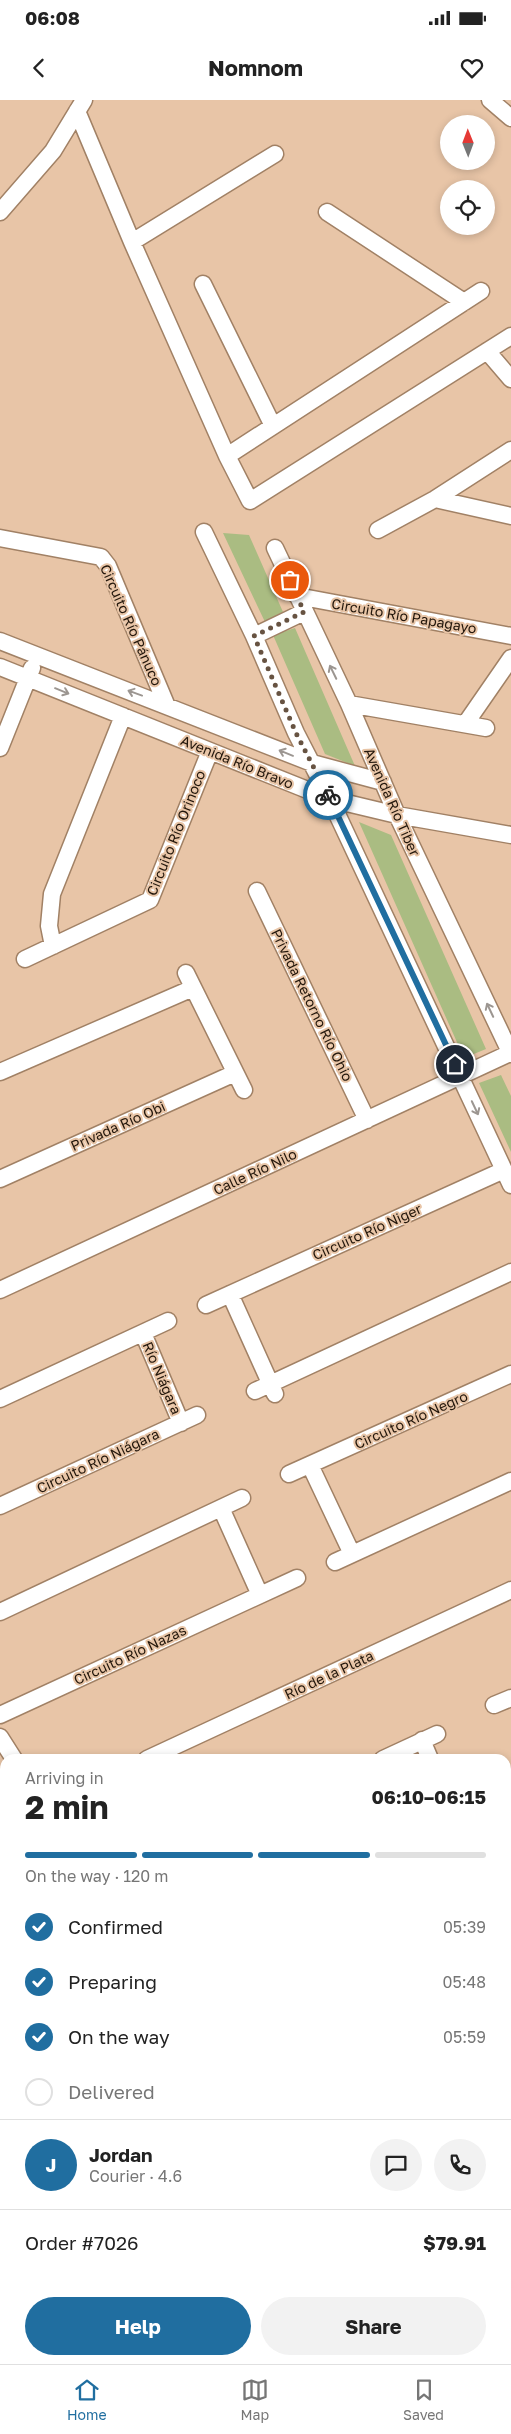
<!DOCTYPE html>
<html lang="en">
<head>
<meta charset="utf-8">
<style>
  body { margin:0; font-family:"Golos Text",sans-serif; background:#f2f2f2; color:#222; height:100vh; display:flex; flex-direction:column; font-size:19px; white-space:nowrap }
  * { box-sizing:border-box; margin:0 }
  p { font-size:16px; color:#767676 }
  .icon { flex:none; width:28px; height:28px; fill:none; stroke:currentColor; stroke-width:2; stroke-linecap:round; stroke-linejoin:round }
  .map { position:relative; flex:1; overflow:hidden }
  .sheet { position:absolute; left:0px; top:1654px; width:511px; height:611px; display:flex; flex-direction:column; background:#fff; border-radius:15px 15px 0 0; box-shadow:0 2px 8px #0003 }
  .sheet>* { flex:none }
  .needle { width:32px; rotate:359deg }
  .tools { position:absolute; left:440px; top:15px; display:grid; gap:10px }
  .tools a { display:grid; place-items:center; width:55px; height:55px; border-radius:50%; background:#fff; box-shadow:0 2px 8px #0003; font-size:25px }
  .pin { position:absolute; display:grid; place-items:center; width:42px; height:42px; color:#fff; margin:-21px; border:2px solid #fff; border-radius:50%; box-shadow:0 1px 5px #0007 }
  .courier { position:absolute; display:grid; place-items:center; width:50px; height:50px; margin:-25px; border:4px solid #206ea0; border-radius:50%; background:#fff; color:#222; box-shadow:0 1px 6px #0007 }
  .head em { font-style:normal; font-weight:700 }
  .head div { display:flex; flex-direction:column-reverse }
  .head { display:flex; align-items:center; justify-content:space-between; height:85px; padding:0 25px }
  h1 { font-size:32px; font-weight:700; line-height:38px }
  .bar { display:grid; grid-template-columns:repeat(4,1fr); gap:8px 5px; align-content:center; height:60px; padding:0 25px }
  .bar i { height:6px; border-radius:4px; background:#e0e0e0 }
  .bar .on { background:#206ea0 }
  .bar p { grid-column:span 4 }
  .line { display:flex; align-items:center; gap:12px; padding:0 25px; border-top:1px solid #e0e0e0 }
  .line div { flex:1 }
  .round { display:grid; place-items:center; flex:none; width:52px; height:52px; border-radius:26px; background:#f2f2f2 }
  ol { padding:0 25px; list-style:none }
  li { display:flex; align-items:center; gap:15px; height:55px }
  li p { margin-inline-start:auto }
  li .icon { padding:5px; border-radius:50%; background:#206ea0; color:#fff; stroke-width:4 }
  li:last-child { color:#767676 }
  li i { width:28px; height:28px; border:2px solid #e0e0e0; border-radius:50% }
  .primary-button { display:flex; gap:10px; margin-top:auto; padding:10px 25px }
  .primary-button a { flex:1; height:58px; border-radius:30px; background:#206ea0; color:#fff; font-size:20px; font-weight:700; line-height:58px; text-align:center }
  .primary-button a+a { background:#f2f2f2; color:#222 }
  .status { display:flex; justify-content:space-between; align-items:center; height:35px; padding:0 25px; background:#fff; direction:ltr }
  .status svg { height:14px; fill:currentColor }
  header { display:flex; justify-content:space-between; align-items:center; height:65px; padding:0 25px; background:#fff; font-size:22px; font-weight:700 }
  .dock { display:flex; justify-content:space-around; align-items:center; height:70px; border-top:1px solid #e0e0e0; background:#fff; font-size:14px; color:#767676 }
  .dock a { display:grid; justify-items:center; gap:2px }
  .dock .on { color:#206ea0 }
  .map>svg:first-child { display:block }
  .green { fill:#aabc82 }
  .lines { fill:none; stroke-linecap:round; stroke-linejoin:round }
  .stream { stroke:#32a596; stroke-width:5 }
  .minor-casing { stroke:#a18165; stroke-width:19 }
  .minor { stroke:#fff; stroke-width:16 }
  .oneway { stroke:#9c9691 }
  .done { stroke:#675342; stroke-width:5; stroke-dasharray:0 9 }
  .route { stroke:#206ea0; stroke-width:6 }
  .labels { text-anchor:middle; stroke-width:4; stroke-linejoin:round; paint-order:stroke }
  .street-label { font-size:14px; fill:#22160b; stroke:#e8c5a7 }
</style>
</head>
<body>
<div class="status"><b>06:08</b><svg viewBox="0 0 49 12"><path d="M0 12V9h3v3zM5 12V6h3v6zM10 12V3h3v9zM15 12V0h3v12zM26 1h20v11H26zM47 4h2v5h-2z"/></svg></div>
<header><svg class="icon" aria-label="back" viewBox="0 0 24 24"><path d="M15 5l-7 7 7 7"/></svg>Nomnom<svg class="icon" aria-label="heart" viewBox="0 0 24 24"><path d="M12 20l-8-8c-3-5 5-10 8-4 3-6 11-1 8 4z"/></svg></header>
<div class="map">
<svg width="511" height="2264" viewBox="0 0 511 2264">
  <rect width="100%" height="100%" fill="#e8c5a7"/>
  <path class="green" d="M 223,433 L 249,435 L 283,512 L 265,522 Z
    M 295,528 L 355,666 L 325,654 L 273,535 Z
    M 359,722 L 391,735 L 486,949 L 464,958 Z
    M 501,975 L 511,996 L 511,1052 L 479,983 Z"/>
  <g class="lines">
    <path class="stream" d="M 0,1746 L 5,1753
      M 506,2102 L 511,2102"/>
    <defs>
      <path id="minor" d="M 490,0 L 511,18
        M 77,11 L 132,142 L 227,356 L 250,401 L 511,236
        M 0,112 L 53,51 L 84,0
        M 327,112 L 464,202
        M 132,142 L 275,54
        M 203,184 L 273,326
        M 487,251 L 511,279
        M 227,356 L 481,191
        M 435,399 L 511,416
        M 378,430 L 435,399 L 511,350
        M 204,432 L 254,536 L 296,633 L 330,699 L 511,1085
        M 0,438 L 101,457 L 108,466 L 166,604
        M 275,448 L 349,604 L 397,715 L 511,954
        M 297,496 L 511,536
        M 254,536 L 304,512
        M 0,541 L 312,663 L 383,682
        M 0,567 L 330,699 L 397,715 L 511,735
        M 349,604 L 486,628
        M 466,623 L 511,558
        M 0,648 L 32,568
        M 257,791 L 367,1020
        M 53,846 L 49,826 L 52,794 L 123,616
        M 25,859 L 150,800 L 210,651
        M 186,873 L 244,990
        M 0,972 L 193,888
        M 0,1079 L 235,973
        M 0,1190 L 510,953
        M 230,1194 L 275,1294
        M 206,1205 L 504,1070
        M 143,1233 L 181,1323
        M 255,1291 L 511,1172
        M 0,1299 L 168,1221
        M 310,1365 L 352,1454
        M 289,1374 L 511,1274
        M 0,1406 L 197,1315
        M 221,1408 L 260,1495
        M 335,1462 L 511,1381
        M 0,1512 L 242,1398
        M 494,1605 L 511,1598
        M 0,1615 L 297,1478
        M 0,1637 L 14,1659
        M 422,1640 L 430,1659
        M 147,1659 L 511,1490
        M 383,1659 L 437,1634
        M 506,1819 L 511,1817
        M 0,1831 L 5,1835
        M 0,1948 L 5,1946
        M 506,1997 L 511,1997
        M 0,2063 L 5,2061
        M 0,2176 L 5,2173
        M 506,2179 L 511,2179
        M 0,2200 L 5,2211
        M 506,2227 L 511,2193
        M 134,2260 L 136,2264
        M 37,2264 L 46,2260
        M 184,2264 L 187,2260
        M 308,2264 L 311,2260
        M 408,2264 L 408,2260
        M 501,2264 L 502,2260"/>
    </defs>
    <use href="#minor" class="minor-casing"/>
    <use href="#minor" class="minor"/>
  </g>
  <defs><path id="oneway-shaft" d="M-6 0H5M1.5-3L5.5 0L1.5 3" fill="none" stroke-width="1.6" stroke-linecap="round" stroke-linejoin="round" transform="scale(1.25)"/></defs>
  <g class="oneway">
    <use href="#oneway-shaft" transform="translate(333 572) rotate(-116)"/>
    <use href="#oneway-shaft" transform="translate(62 591) rotate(22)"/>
    <use href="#oneway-shaft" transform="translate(135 593) rotate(-160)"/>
    <use href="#oneway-shaft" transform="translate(286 653) rotate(-158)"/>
    <use href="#oneway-shaft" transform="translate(490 910) rotate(-115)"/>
    <use href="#oneway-shaft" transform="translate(475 1008) rotate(65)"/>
  </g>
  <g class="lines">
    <path class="done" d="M 290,480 L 304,512 L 254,536 L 296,633 L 328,695"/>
    <path class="route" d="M 328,695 L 455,964"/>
  </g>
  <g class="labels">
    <g class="street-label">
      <text transform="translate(404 516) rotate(10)" y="5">Circuito Río Papagayo</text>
      <text transform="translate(131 525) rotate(66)" y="5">Circuito Río Pánuco</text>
      <text transform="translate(237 662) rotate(22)" y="5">Avenida Río Bravo</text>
      <text transform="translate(392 702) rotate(66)" y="5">Avenida Río Tiber</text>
      <text transform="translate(176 733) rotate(-68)" y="5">Circuito Río Orinoco</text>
      <text transform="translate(312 905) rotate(64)" y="5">Privada Retorno Río Ohio</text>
      <text transform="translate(118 1026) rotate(-24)" y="5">Privada Río Obi</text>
      <text transform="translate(255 1072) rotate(-25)" y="5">Calle Río Nilo</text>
      <text transform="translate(367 1132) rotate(-24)" y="5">Circuito Río Niger</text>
      <text transform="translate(162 1278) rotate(67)" y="5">Río Niágara</text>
      <text transform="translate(411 1320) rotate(-24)" y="5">Circuito Río Negro</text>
      <text transform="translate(98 1361) rotate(-25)" y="5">Circuito Río Niágara</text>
      <text transform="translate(130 1555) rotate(-25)" y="5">Circuito Río Nazas</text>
      <text transform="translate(329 1575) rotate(-25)" y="5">Río de la Plata</text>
    </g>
  </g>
</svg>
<div class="tools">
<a><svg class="needle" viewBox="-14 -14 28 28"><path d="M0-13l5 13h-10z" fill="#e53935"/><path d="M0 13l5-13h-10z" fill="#767676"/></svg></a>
<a><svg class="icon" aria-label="locate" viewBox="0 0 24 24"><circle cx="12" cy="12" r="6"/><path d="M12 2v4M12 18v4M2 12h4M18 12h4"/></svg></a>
</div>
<div class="pin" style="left:290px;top:480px;background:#ea580c"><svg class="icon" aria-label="bag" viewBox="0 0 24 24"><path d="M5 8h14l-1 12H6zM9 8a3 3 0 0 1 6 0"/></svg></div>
<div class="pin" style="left:455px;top:964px;background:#1f2937"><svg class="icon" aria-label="home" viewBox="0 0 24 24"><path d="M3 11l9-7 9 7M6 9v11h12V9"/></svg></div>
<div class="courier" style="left:328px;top:695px"><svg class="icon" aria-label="bike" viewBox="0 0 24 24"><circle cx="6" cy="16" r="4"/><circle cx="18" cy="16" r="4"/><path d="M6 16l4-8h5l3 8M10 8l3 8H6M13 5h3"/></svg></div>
<section class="sheet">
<div class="head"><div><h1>2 min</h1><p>Arriving in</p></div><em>06:10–06:15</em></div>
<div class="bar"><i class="on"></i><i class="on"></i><i class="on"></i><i></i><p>On the way · 120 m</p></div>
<ol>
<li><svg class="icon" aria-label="check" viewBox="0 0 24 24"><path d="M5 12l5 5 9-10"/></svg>Confirmed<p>05:39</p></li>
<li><svg class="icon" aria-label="check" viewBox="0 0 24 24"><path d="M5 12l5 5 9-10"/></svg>Preparing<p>05:48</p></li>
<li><svg class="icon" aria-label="check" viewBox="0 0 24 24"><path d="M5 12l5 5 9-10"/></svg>On the way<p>05:59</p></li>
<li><i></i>Delivered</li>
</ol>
<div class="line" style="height:90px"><b class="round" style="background:#206ea0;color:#fff">J</b><div><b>Jordan</b><p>Courier · 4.6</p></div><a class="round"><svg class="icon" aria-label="chat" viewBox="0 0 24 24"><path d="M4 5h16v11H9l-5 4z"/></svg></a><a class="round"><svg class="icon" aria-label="phone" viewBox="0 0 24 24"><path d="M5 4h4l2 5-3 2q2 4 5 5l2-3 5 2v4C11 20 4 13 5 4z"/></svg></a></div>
<div class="line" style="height:65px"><div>Order #7026</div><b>$79.91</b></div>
<div class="primary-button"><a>Help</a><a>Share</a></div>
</section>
</div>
<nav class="dock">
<a class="on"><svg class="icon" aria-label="home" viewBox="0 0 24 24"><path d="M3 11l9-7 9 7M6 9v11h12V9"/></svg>Home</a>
<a><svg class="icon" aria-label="map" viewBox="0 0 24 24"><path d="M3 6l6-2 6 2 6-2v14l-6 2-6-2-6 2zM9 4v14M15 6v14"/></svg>Map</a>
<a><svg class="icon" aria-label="saved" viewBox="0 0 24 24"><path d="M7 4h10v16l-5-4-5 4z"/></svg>Saved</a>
</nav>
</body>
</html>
